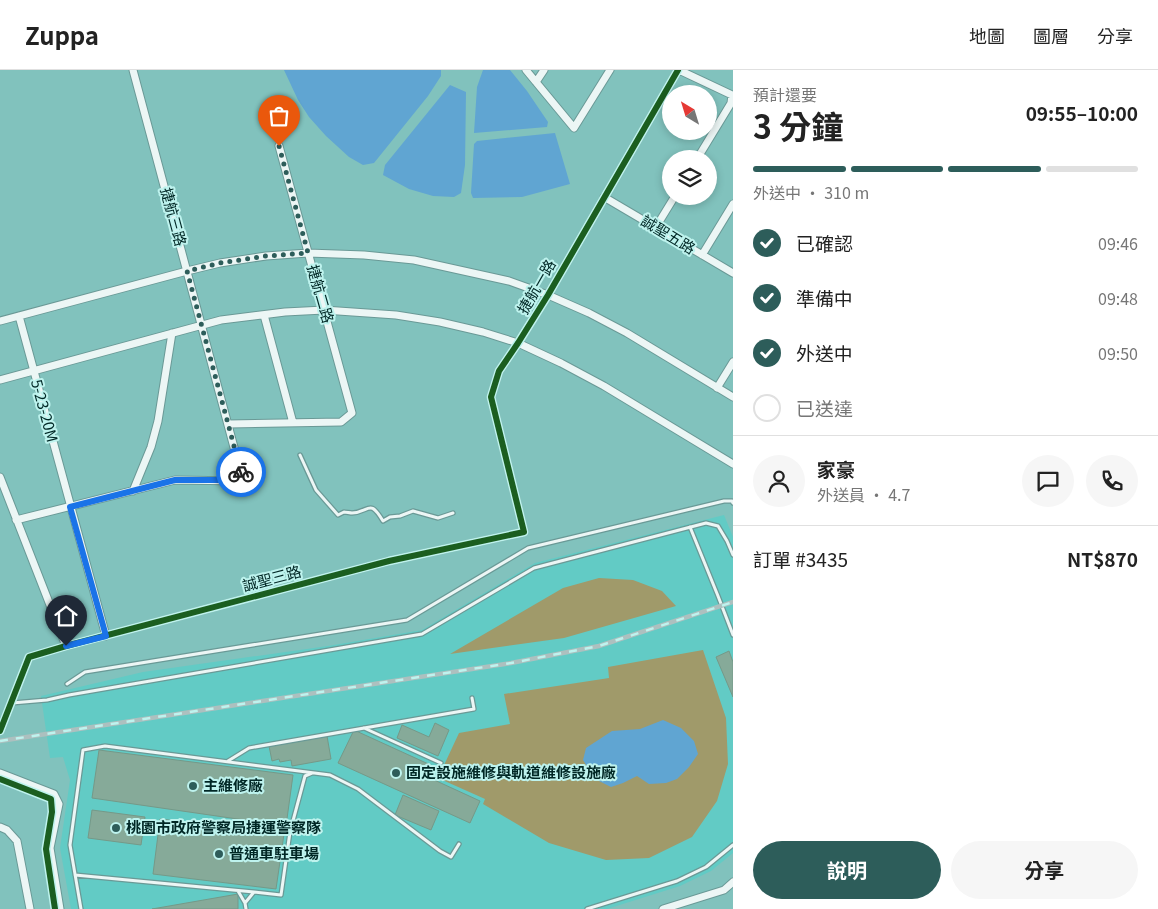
<!DOCTYPE html>
<html lang="zh-TW">
<head>
<meta charset="utf-8">
<style>
  body { margin:0; font-family:Georgia,"Noto Sans TC",serif; background:#f6f6f6; color:#222; height:100vh; display:flex; flex-direction:column; font-size:19px; white-space:nowrap }
  * { box-sizing:border-box; margin:0 }
  p { font-size:16px; color:#767676 }
  .icon { flex:none; width:28px; height:28px; fill:none; stroke:currentColor; stroke-width:2; stroke-linecap:round; stroke-linejoin:round }
  .map { position:relative; flex:1; overflow:hidden }
  .panel { display:flex; flex-direction:column; background:#fff; width:425px }
  .panel>* { flex:none }
  .needle { width:32px; rotate:322deg }
  .controls { position:absolute; left:662px; top:15px; display:grid; gap:10px }
  .controls a { display:grid; place-items:center; width:55px; height:55px; border-radius:50%; background:#fff; box-shadow:0 2px 8px #0003; font-size:25px }
  .pin { position:absolute; display:grid; place-items:center; width:42px; height:42px; color:#fff; margin:-51px -21px; border-radius:50% 50% 50% 0; rotate:-45deg; box-shadow:0 0 5px #0007 }
  .pin .icon { rotate:45deg }
  .courier { position:absolute; display:grid; place-items:center; width:50px; height:50px; margin:-25px; border:4px solid #1a73e8; border-radius:50%; background:#fff; color:#222; box-shadow:0 1px 6px #0007 }
  .overview em { font-style:normal; font-weight:700 }
  .overview div { display:flex; flex-direction:column-reverse }
  .overview { display:flex; align-items:center; justify-content:space-between; height:85px; padding:0 20px }
  h1 { font-size:32px; font-weight:700; line-height:38px }
  .bar { display:grid; grid-template-columns:repeat(4,1fr); gap:8px 5px; align-content:center; height:60px; padding:0 20px }
  .bar i { height:6px; border-radius:4px; background:#e0e0e0 }
  .bar .selected { background:#2d5d5a }
  .bar p { grid-column:span 4 }
  .line { display:flex; align-items:center; gap:12px; padding:0 20px; border-top:1px solid #e0e0e0 }
  .line div { flex:1 }
  .round { display:grid; place-items:center; flex:none; width:52px; height:52px; border-radius:26px; background:#f6f6f6 }
  ol { padding:0 20px; list-style:none }
  li { display:flex; align-items:center; gap:15px; height:55px }
  li p { margin-inline-start:auto }
  li .icon { padding:5px; border-radius:50%; background:#2d5d5a; color:#fff; stroke-width:4 }
  li:last-child { color:#767676 }
  li i { width:28px; height:28px; border:2px solid #e0e0e0; border-radius:50% }
  .action { display:flex; gap:10px; margin-top:auto; padding:10px 20px }
  .action a { flex:1; height:58px; border-radius:30px; background:#2d5d5a; color:#fff; font-size:20px; font-weight:700; line-height:58px; text-align:center }
  .action a+a { background:#f6f6f6; color:#222 }
  header { display:flex; align-items:center; gap:30px; box-sizing:border-box; height:70px; padding:0 25px; background:#fff; border-bottom:1px solid #e0e0e0 }
  header strong { font-size:24px }
  nav { display:flex; gap:28px; margin-inline-start:auto; font-size:18px }
  main { display:flex; flex:1; min-height:0 }
  .map>svg:first-child { display:block }
  .built { fill:#62cbc5 }
  .forest { fill:#a09a6a }
  .water { fill:#60a5d2 }
  .building { fill:#86aa99; stroke:#759988 }
  .lines { fill:none; stroke-linecap:round; stroke-linejoin:round }
  .lane-casing { stroke:#6a9996; stroke-width:5.5 }
  .street-casing { stroke:#6a9996; stroke-width:9 }
  .lane { stroke:#ecf6f5; stroke-width:3 }
  .street { stroke:#ecf6f5; stroke-width:7 }
  .rail-casing { stroke:#adc0bf; stroke-width:4.5 }
  .rail { stroke:#bef3ee; stroke-width:2.5; stroke-dasharray:8; stroke-linecap:butt }
  .cycleway-casing { stroke:#bef3ee; stroke-width:9 }
  .cycleway { stroke:#1b5e20; stroke-width:6 }
  .done { stroke:#2d5d5a; stroke-width:5; stroke-dasharray:0 9 }
  .route { stroke:#1a73e8; stroke-width:6 }
  .poi-dot { fill:#2d5d5a; stroke:#bef3ee; stroke-width:2 }
  .labels { text-anchor:middle; stroke-width:4; stroke-linejoin:round; paint-order:stroke }
  .street-label { font-size:15px; fill:#002725; stroke:#bef3ee }
  .poi-label { font-size:15px; font-weight:bold; fill:#002725; stroke:#bef3ee; text-anchor:start }
</style>
</head>
<body>
<header>
<strong>Zuppa</strong>
<nav><a>地圖</a><a>圖層</a><a>分享</a></nav>
</header>
<main>
<div class="map">
<svg width="733" height="839" viewBox="0 0 733 839">
  <rect width="100%" height="100%" fill="#81c2bd"/>
  <path class="built" d="M 724,445 L 733,467 L 733,783 L 711,801 L 680,816 L 607,839 L 71,839 L 60,778 L 70,710 L 63,687 L 50,688 L 41,626 L 143,602 L 328,576 L 422,560 L 535,493 Z"/>
  <path class="forest" d="M 599,508 L 633,510 L 662,521 L 676,536 L 564,568 L 450,584 L 563,518 Z
    M 703,580 L 726,648 L 728,694 L 717,731 L 692,767 L 649,788 L 606,790 L 549,773 L 483,734 L 485,729 L 438,708 L 459,663 L 510,654 L 504,624 L 609,608 L 608,597 Z"/>
  <path class="water" d="M 284,0 L 441,0 L 441,6 L 428,26 L 374,93 L 363,95 L 349,87 L 326,66 L 309,47 L 298,30 Z
    M 483,0 L 510,0 L 527,21 L 548,52 L 547,57 L 474,63 L 477,17 Z
    M 450,15 L 466,22 L 465,95 L 461,123 L 454,127 L 433,126 L 409,119 L 383,105 L 385,95 Z
    M 555,63 L 570,114 L 522,127 L 473,128 L 471,123 L 474,74 L 477,71 Z
    M 663,650 L 681,658 L 694,671 L 698,684 L 689,697 L 677,709 L 666,713 L 649,714 L 637,706 L 623,713 L 611,717 L 595,709 L 583,690 L 586,678 L 612,661 L 640,659 Z"/>
  <path class="building" d="M 729,581 L 733,592 L 733,627 L 716,587 Z
    M 435,653 L 449,660 L 438,686 L 397,668 L 402,655 L 429,667 Z
    M 354,660 L 435,697 L 430,708 L 480,731 L 470,753 L 338,693 Z
    M 327,666 L 331,689 L 292,696 L 291,690 L 280,692 L 279,689 L 272,691 L 269,676 Z
    M 99,680 L 293,705 L 286,756 L 92,728 Z
    M 403,725 L 439,741 L 431,760 L 395,745 Z
    M 92,740 L 145,747 L 141,775 L 88,768 Z
    M 160,749 L 284,764 L 276,819 L 153,804 Z
    M 238,824 L 238,839 L 152,839 Z"/>
  <g class="lines">
    <defs>
      <path id="lane" d="M 300,385 L 316,420 L 338,445 L 344,442 C 345,442 351,443 352,443 C 370,442 369,428 383,451 L 390,447 L 400,446 L 413,441 L 438,448 L 453,443
        M 690,457 L 718,526 L 733,565
        M 67,614 L 85,602 L 407,550 L 528,478 L 724,431 L 732,431 L 733,433
        M 12,633 L 47,630 L 69,625 L 422,564 L 534,498 L 706,453 L 718,456 L 727,471 L 733,485
        M 364,658 L 441,693
        M 228,691 L 249,678 L 474,639 L 472,628
        M 75,805 L 254,822
        M 238,821 L 245,833
        M 81,839 L 70,775 L 83,680 L 105,676 L 330,705 L 358,719 L 440,781 L 451,787 L 459,774
        M 246,839 L 245,833 L 254,822 L 281,825 L 290,762 L 305,706 L 312,703
        M 587,839 L 677,811 L 706,797 L 733,775"/>
      <path id="street" d="M 526,0 L 574,58 L 610,0
        M 679,0 L 732,25 L 731,33 L 697,89
        M 536,12 L 544,0
        M 604,127 L 733,203
        M 656,157 L 675,126
        M 702,185 L 733,134
        M 264,245 L 293,353
        M 19,246 L 106,566
        M 0,251 L 187,201 L 220,193 L 266,186 L 308,183 L 364,185 L 414,190 L 509,211 L 548,225 L 589,243 L 627,263 L 733,327
        M 0,310 L 221,250 L 285,242 L 324,240 L 396,245 L 440,252 L 483,262 L 518,273 L 561,293 L 604,316 L 733,394
        M 717,318 L 733,292
        M 228,354 L 341,352 L 352,343 L 279,76
        M 0,407 L 66,576
        M 133,421 L 151,377 L 158,351 L 172,263
        M 16,450 L 175,410 L 243,411 L 133,0
        M 0,661 L 29,587 L 66,576 L 389,491 L 524,462 L 491,327 L 499,301 L 518,273 L 548,225 L 678,0
        M 0,703 L 54,724 L 59,734 L 50,778 L 60,839
        M 0,757 L 7,760 L 17,771 L 30,839
        M 663,839 L 724,820 L 733,812"/>
    </defs>
    <use href="#lane" class="lane-casing"/>
    <use href="#street" class="street-casing"/>
    <use href="#lane" class="lane"/>
    <use href="#street" class="street"/>
    <defs>
      <path id="rail" d="M 0,671 L 511,593 L 599,576 L 733,532"/>
    </defs>
    <use href="#rail" class="rail-casing"/>
    <use href="#rail" class="rail"/>
    <defs>
      <path id="cycleway" d="M 0,661 L 29,587 L 66,576 L 389,491 L 524,462 L 491,327 L 499,301 L 518,273 L 548,225 L 678,0
        M 0,709 L 51,729 L 52,742 L 46,779 L 55,839"/>
    </defs>
    <use href="#cycleway" class="cycleway-casing"/>
    <use href="#cycleway" class="cycleway"/>
  </g>
  <g class="lines">
    <path class="done" d="M 241,402 L 187,201 L 220,193 L 266,186 L 308,183 L 279,76"/>
    <path class="route" d="M 66,576 L 106,566 L 70,437 L 175,410 L 243,410 L 241,402"/>
  </g>
  <g class="poi-dot">
    <circle cx="396" cy="703" r="5"/>
    <circle cx="193" cy="716" r="5"/>
    <circle cx="116" cy="758" r="5"/>
    <circle cx="219" cy="784" r="5"/>
  </g>
  <g class="labels">
    <g class="street-label">
      <text transform="translate(173 147) rotate(75)" y="5">捷航三路</text>
      <text transform="translate(668 165) rotate(31)" y="5">誠聖五路</text>
      <text transform="translate(537 217) rotate(-60)" y="5">捷航一路</text>
      <text transform="translate(320 224) rotate(74)" y="5">捷航二路</text>
      <text transform="translate(44 341) rotate(75)" y="5">5-23-20M</text>
      <text transform="translate(272 509) rotate(-15)" y="5">誠聖三路</text>
    </g>
    <g class="poi-label">
      <text x="406" y="708">固定設施維修與軌道維修設施廠</text>
      <text x="203" y="721">主維修廠</text>
      <text x="126" y="763">桃園市政府警察局捷運警察隊</text>
      <text x="229" y="789">普通車駐車場</text>
    </g>
  </g>
</svg>
<div class="controls">
<a><svg class="needle" viewBox="-14 -14 28 28"><path d="M0-13l5 13h-10z" fill="#e53935"/><path d="M0 13l5-13h-10z" fill="#767676"/></svg></a>
<a><svg class="icon" aria-label="layers" viewBox="0 0 24 24"><path d="M12 4l9 5-9 5-9-5zM3 14l9 5 9-5"/></svg></a>
</div>
<div class="pin" style="left:279px;top:76px;background:#ea580c"><svg class="icon" aria-label="bag" viewBox="0 0 24 24"><path d="M5 8h14l-1 12H6zM9 8a3 3 0 0 1 6 0"/></svg></div>
<div class="pin" style="left:66px;top:576px;background:#1f2937"><svg class="icon" aria-label="home" viewBox="0 0 24 24"><path d="M3 11l9-7 9 7M6 9v11h12V9"/></svg></div>
<div class="courier" style="left:241px;top:402px"><svg class="icon" aria-label="bike" viewBox="0 0 24 24"><circle cx="6" cy="16" r="4"/><circle cx="18" cy="16" r="4"/><path d="M6 16l4-8h5l3 8M10 8l3 8H6M13 5h3"/></svg></div>
</div>
<section class="panel">
<div class="overview"><div><h1>3 分鐘</h1><p>預計還要</p></div><em>09:55–10:00</em></div>
<div class="bar"><i class="selected"></i><i class="selected"></i><i class="selected"></i><i></i><p>外送中 · 310 m</p></div>
<ol>
<li><svg class="icon" aria-label="check" viewBox="0 0 24 24"><path d="M5 12l5 5 9-10"/></svg>已確認<p>09:46</p></li>
<li><svg class="icon" aria-label="check" viewBox="0 0 24 24"><path d="M5 12l5 5 9-10"/></svg>準備中<p>09:48</p></li>
<li><svg class="icon" aria-label="check" viewBox="0 0 24 24"><path d="M5 12l5 5 9-10"/></svg>外送中<p>09:50</p></li>
<li><i></i>已送達</li>
</ol>
<div class="line" style="height:90px"><a class="round"><svg class="icon" aria-label="person" viewBox="0 0 24 24"><circle cx="12" cy="8" r="4"/><path d="M4 21q1-7 8-7t8 7"/></svg></a><div><b>家豪</b><p>外送員 · 4.7</p></div><a class="round"><svg class="icon" aria-label="chat" viewBox="0 0 24 24"><path d="M4 5h16v11H9l-5 4z"/></svg></a><a class="round"><svg class="icon" aria-label="phone" viewBox="0 0 24 24"><path d="M5 4h4l2 5-3 2q2 4 5 5l2-3 5 2v4C11 20 4 13 5 4z"/></svg></a></div>
<div class="line" style="height:65px"><div>訂單 #3435</div><b>NT$870</b></div>
<div class="action"><a>說明</a><a>分享</a></div>
</section>
</main>
</body>
</html>
